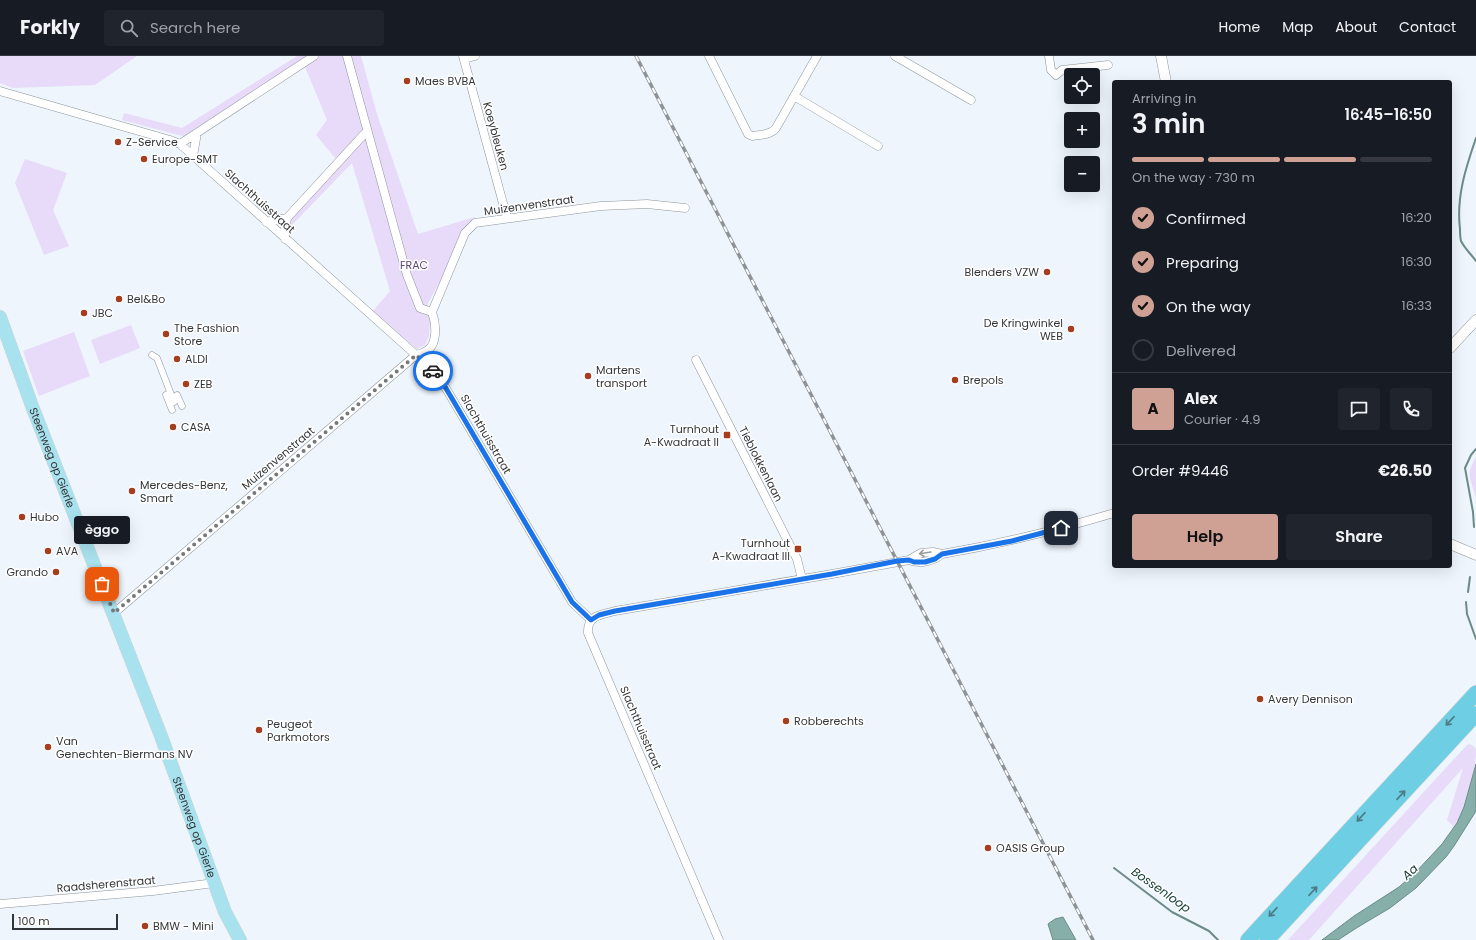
<!DOCTYPE html>
<html lang="en">
<head>
<meta charset="utf-8">
<style>
  body { margin:0; font-family:Poppins,sans-serif; background:#20242c; color:#f1f3f6; height:100vh; display:flex; flex-direction:column; font-size:15px; white-space:nowrap }
  * { box-sizing:border-box; margin:0 }
  p { font-size:13px; color:#9ea1a6 }
  .icon { flex:none; width:22px; height:22px; fill:none; stroke:currentColor; stroke-width:2; stroke-linecap:round; stroke-linejoin:round }
  .map { position:relative; flex:1; overflow:hidden }
  .sheet { position:absolute; left:1112px; top:24px; width:340px; height:488px; display:flex; flex-direction:column; background:#171b24; border-radius:4px; box-shadow:0 4px 16px #0002 }
  .sheet>* { flex:none }
  .buttons { position:absolute; left:1064px; top:12px; display:grid; gap:8px }
  .buttons a { display:grid; place-items:center; width:36px; height:36px; border-radius:4px; background:#171b24; box-shadow:0 4px 16px #0002; font-size:20px }
  .scale { position:absolute; left:12px; bottom:10px; width:106px; box-sizing:border-box; padding-left:4px; border:2px solid #333639; border-top:0; font-size:11px; line-height:14px; white-space:nowrap; color:#333639; -webkit-text-stroke:3px #fff; paint-order:stroke }
  .pin { position:absolute; display:grid; place-items:center; width:34px; height:34px; color:#fff; margin:-17px; border-radius:8px; box-shadow:0 2px 6px #0006 }
  .courier { position:absolute; display:grid; place-items:center; width:40px; height:40px; margin:-20px; border:3px solid #1a73e8; border-radius:50%; background:#fff; color:#222; box-shadow:0 1px 5px #0007 }
  .bubble { position:absolute; height:28px; border-radius:4px; background:#171b24; box-shadow:0 4px 16px #0002; font-size:13px; font-weight:600; line-height:28px; text-align:center }
  .summary em { font-style:normal; font-weight:600 }
  .summary div { display:flex; flex-direction:column-reverse }
  .summary { display:flex; align-items:center; justify-content:space-between; height:68px; padding:0 20px }
  h1 { font-size:26px; font-weight:600; line-height:30px }
  .bar { display:grid; grid-template-columns:repeat(4,1fr); gap:6px 4px; align-content:center; height:48px; padding:0 20px }
  .bar i { height:5px; border-radius:3px; background:#363941 }
  .bar .on { background:#cfa195 }
  .bar p { grid-column:span 4 }
  .line { display:flex; align-items:center; gap:10px; padding:0 20px; border-top:1px solid #363941 }
  .line div { flex:1 }
  .round { display:grid; place-items:center; flex:none; width:42px; height:42px; border-radius:4px; background:#20242c }
  ol { padding:0 20px; list-style:none }
  li { display:flex; align-items:center; gap:12px; height:44px }
  li p { margin-inline-start:auto }
  li .icon { padding:4px; border-radius:50%; background:#cfa195; color:#111; stroke-width:4 }
  li:last-child { color:#9ea1a6 }
  li i { width:22px; height:22px; border:2px solid #363941; border-radius:50% }
  .primary-button { display:flex; gap:8px; margin-top:auto; padding:8px 20px }
  .primary-button a { flex:1; height:46px; border-radius:4px; background:#cfa195; color:#111; font-size:16px; font-weight:600; line-height:46px; text-align:center }
  .primary-button a+a { background:#20242c; color:#f1f3f6 }
  header { display:flex; align-items:center; gap:24px; box-sizing:border-box; height:56px; padding:0 20px; background:#171b24; border-bottom:1px solid #363941 }
  header strong { font-size:19px }
  nav { display:flex; gap:22px; margin-inline-start:auto; font-size:14px }
  .search { width:280px; height:36px; background:#20242c; display:flex; align-items:center; gap:10px; box-sizing:border-box; padding:0 14px; border-radius:4px; color:#9ea1a6; font-size:15px }
  .map>svg:first-child { display:block }
  .green { fill:#e8daf9 }
  .water { fill:#85afa8; stroke:#6c8b87 }
  .lines { fill:none; stroke-linecap:round; stroke-linejoin:round }
  .stream { stroke:#6c8b87; stroke-width:2 }
  .pedestrian-casing { stroke:#8e959b; stroke-width:7 }
  .minor-casing { stroke:#8e959b; stroke-width:9 }
  .tertiary-casing { stroke:#8e959b; stroke-width:11 }
  .primary-casing { stroke:#d2d3d3; stroke-width:14 }
  .motorway-casing { stroke:#d2d3d3; stroke-width:16 }
  .pedestrian { stroke:#fff; stroke-width:6 }
  .minor { stroke:#fff; stroke-width:8 }
  .tertiary { stroke:#fff; stroke-width:10 }
  .primary { stroke:#a8e2ee; stroke-width:13 }
  .motorway { stroke:#6ecee3; stroke-width:15 }
  .rail-casing { stroke:#8e9397; stroke-width:3.5 }
  .rail { stroke:#fff; stroke-width:2; stroke-dasharray:6; stroke-linecap:butt }
  .oneway { stroke:#999a9c }
  .oneway2 { stroke:#4e7a86 }
  .done { stroke:#74797d; stroke-width:4; stroke-dasharray:0 7.2 }
  .route { stroke:#1a73e8; stroke-width:5 }
  .poi-dot { fill:#a53d1f; stroke:#fff; stroke-width:1.5 }
  .labels { text-anchor:middle; stroke-width:3; stroke-linejoin:round; paint-order:stroke }
  .poi-label { font-size:11px; fill:#333639; stroke:#fff; text-anchor:start }
  .street-label { font-size:11px; fill:#333639; stroke:#fff }
  .park-label { font-size:11px; fill:#5c4774; stroke:#fff }
  .water-label { font-size:12px; font-style:italic; fill:#133b36; stroke:#fff }
</style>
</head>
<body>
<header>
<strong>Forkly</strong>
<div class="search"><svg class="icon" aria-label="search" viewBox="0 0 24 24"><circle cx="10" cy="10" r="6"/><path d="M15 15l6 6"/></svg>Search here</div>
<nav><a>Home</a><a>Map</a><a>About</a><a>Contact</a></nav>
</header>
<div class="map">
<svg width="1476" height="884" viewBox="0 0 1476 884">
  <rect width="100%" height="100%" fill="#eef5fc"/>
  <path class="green" d="M 0,0 L 137,0 L 95,29 L 13,32 L 0,27 Z
    M 297,0 L 361,0 L 377,58 L 418,178 L 475,161 L 427,249 L 431,252 L 429,280 L 425,289 L 417,293 L 373,255 L 390,235 L 352,107 L 292,169 L 285,162 L 336,103 L 316,79 L 327,64 L 303,6 L 186,81 L 122,64 L 124,57 L 182,72 Z
    M 25,103 L 67,117 L 53,154 L 69,190 L 44,199 L 15,127 Z
    M 131,269 L 140,292 L 100,308 L 91,284 Z
    M 74,276 L 90,320 L 39,340 L 23,295 Z
    M 1476,401 L 1476,443 C 1472,423 1464,421 1476,401 Z
    M 1469,688 L 1472,689 L 1476,693 C 1476,717 1469,751 1454,771 L 1447,764 L 1463,712 L 1309,884 L 1288,884 L 1466,690 Z"/>
  <path class="water" d="M 1476,708 L 1476,755 L 1454,790 L 1446,801 L 1416,832 L 1390,852 L 1358,871 L 1338,884 L 1322,884 L 1354,860 L 1399,831 L 1415,817 L 1442,788 L 1457,767 L 1464,751 Z
    M 1063,861 L 1076,884 L 1053,884 L 1048,868 L 1055,863 Z"/>
  <g class="lines">
    <path class="stream" d="M 1476,82 C 1466,111 1456,141 1460,173 C 1460,177 1460,181 1461,185 C 1465,193 1471,198 1476,205
      M 1474,471 L 1473,456 L 1465,412 L 1471,399 L 1476,393
      M 1468,536 L 1470,521
      M 1466,546 L 1467,558 L 1476,583
      M 1114,812 L 1172,856 L 1209,875 L 1218,884"/>
    <defs>
      <path id="pedestrian" d="M 152,299 L 157,302 L 174,346 L 172,347 L 168,338 L 166,339 L 172,354
        M 177,339 L 182,350"/>
      <path id="minor" d="M 347,0 L 407,219 L 420,252 L 432,256
        M 463,0 L 507,162
        M 709,0 L 748,78 L 752,80 C 760,79 771,79 776,72 L 817,0
        M 895,0 L 971,44
        M 1049,0 L 1051,14 L 1056,19 L 1062,14 L 1108,9
        M 464,3 L 475,0
        M 0,35 L 170,84 L 180,88 L 416,299 L 444,329 L 572,546 L 591,564
        M 794,40 L 878,90
        M 180,88 L 314,0
        M 193,100 L 197,77
        M 266,166 L 287,162
        M 285,183 L 285,173 L 287,162 L 367,75
        M 696,304 L 797,503 L 802,523
        M 909,504 C 919,508 933,506 942,498 C 1000,488 1057,474 1114,457
        M 114,557 L 416,299 C 420,298 425,296 428,294 C 438,286 436,267 432,256 L 465,177 L 475,167 L 601,150 L 647,148 L 685,152
        M 0,848 L 153,835 L 214,827
        M 719,884 L 588,577 C 587,559 601,559 615,555 L 832,518 L 909,504 L 921,497 L 933,496 L 942,498"/>
      <path id="tertiary" d="M 1161,0 L 1166,26
        M 1450,292 L 1476,264
        M 1450,488 L 1476,499"/>
      <g id="primary">
        <path id="s1" d="M 0,261 L 32,350 L 161,680 L 225,856 L 240,884"/>
      </g>
      <path id="motorway" d="M 1248,884 L 1476,637
        M 1267,884 L 1476,658"/>
    </defs>
    <use href="#pedestrian" class="pedestrian-casing"/>
    <use href="#minor" class="minor-casing"/>
    <use href="#tertiary" class="tertiary-casing"/>
    <use href="#primary" class="primary-casing"/>
    <use href="#motorway" class="motorway-casing"/>
    <use href="#pedestrian" class="pedestrian"/>
    <use href="#minor" class="minor"/>
    <use href="#tertiary" class="tertiary"/>
    <use href="#primary" class="primary"/>
    <use href="#motorway" class="motorway"/>
    <defs>
      <path id="rail" d="M 636,0 L 1093,884"/>
    </defs>
    <use href="#rail" class="rail-casing"/>
    <use href="#rail" class="rail"/>
  </g>
  <defs><path id="oneway-shaft" d="M-6 0H5M1.5-3L5.5 0L1.5 3" fill="none" stroke-width="1.6" stroke-linecap="round" stroke-linejoin="round"/></defs>
  <use class="oneway" href="#oneway-shaft" transform="translate(925 497) rotate(171)"/>
  <g class="oneway2">
    <use href="#oneway-shaft" transform="translate(1450 665) rotate(133)"/>
    <use href="#oneway-shaft" transform="translate(1401 739) rotate(-47)"/>
    <use href="#oneway-shaft" transform="translate(1361 761) rotate(133)"/>
    <use href="#oneway-shaft" transform="translate(1313 835) rotate(-47)"/>
    <use href="#oneway-shaft" transform="translate(1273 856) rotate(133)"/>
  </g>
  <g class="lines">
    <path class="done" d="M 102,528 L 114,557 L 416,299 L 433,315"/>
    <path class="route" d="M 433,315 L 444,329 L 572,546 L 591,564 L 599,559 L 615,555 L 832,518 L 897,505 L 909,504 L 914,506 L 925,506 L 935,503 L 942,498 L 1012,485 L 1061,472"/>
  </g>
  <g class="poi-dot">
    <circle cx="407" cy="25" r="4"/>
    <circle cx="118" cy="86" r="4"/>
    <circle cx="144" cy="103" r="4"/>
    <circle cx="1047" cy="216" r="4"/>
    <circle cx="119" cy="243" r="4"/>
    <circle cx="84" cy="257" r="4"/>
    <circle cx="1071" cy="273" r="4"/>
    <circle cx="166" cy="278" r="4"/>
    <circle cx="177" cy="303" r="4"/>
    <circle cx="588" cy="320" r="4"/>
    <circle cx="955" cy="324" r="4"/>
    <circle cx="186" cy="328" r="4"/>
    <circle cx="173" cy="371" r="4"/>
    <rect x="723" y="375" width="8" height="8" rx="2"/>
    <circle cx="132" cy="435" r="4"/>
    <circle cx="22" cy="461" r="4"/>
    <rect x="794" y="489" width="8" height="8" rx="2"/>
    <circle cx="48" cy="495" r="4"/>
    <circle cx="56" cy="516" r="4"/>
    <circle cx="1260" cy="643" r="4"/>
    <circle cx="786" cy="665" r="4"/>
    <circle cx="259" cy="674" r="4"/>
    <circle cx="48" cy="691" r="4"/>
    <circle cx="988" cy="792" r="4"/>
    <circle cx="145" cy="870" r="4"/>
  </g>
  <g class="labels">
    <g class="poi-label">
      <text x="415" y="29">Maes BVBA</text>
      <text x="126" y="90">Z-Service</text>
      <text x="152" y="107">Europe-SMT</text>
      <text x="1039" y="220" text-anchor="end">Blenders VZW</text>
      <text x="127" y="247">Bel&amp;Bo</text>
      <text x="92" y="261">JBC</text>
      <text x="1063" y="271" text-anchor="end">De Kringwinkel<tspan x="1063" dy="13">WEB</tspan></text>
      <text x="174" y="276">The Fashion<tspan x="174" dy="13">Store</tspan></text>
      <text x="185" y="307">ALDI</text>
      <text x="596" y="318">Martens<tspan x="596" dy="13">transport</tspan></text>
      <text x="963" y="328">Brepols</text>
      <text x="194" y="332">ZEB</text>
      <text x="181" y="375">CASA</text>
      <text x="719" y="377" text-anchor="end">Turnhout<tspan x="719" dy="13">A-Kwadraat II</tspan></text>
      <text x="140" y="433">Mercedes-Benz,<tspan x="140" dy="13">Smart</tspan></text>
      <text x="30" y="465">Hubo</text>
      <text x="790" y="491" text-anchor="end">Turnhout<tspan x="790" dy="13">A-Kwadraat III</tspan></text>
      <text x="56" y="499">AVA</text>
      <text x="48" y="520" text-anchor="end">Grando</text>
      <text x="1268" y="647">Avery Dennison</text>
      <text x="794" y="669">Robberechts</text>
      <text x="267" y="672">Peugeot<tspan x="267" dy="13">Parkmotors</tspan></text>
      <text x="56" y="689">Van<tspan x="56" dy="13">Genechten-Biermans NV</tspan></text>
      <text x="996" y="796">OASIS Group</text>
      <text x="153" y="874">BMW - Mini</text>
    </g>
    <g class="street-label">
      <text transform="translate(496 80) rotate(75)" y="4">Koeybleuken</text>
      <text transform="translate(260 145) rotate(42)" y="4">Slachthuisstraat</text>
      <text transform="translate(529 149) rotate(-8)" y="4">Muizenvenstraat</text>
      <text transform="translate(486 378) rotate(60)" y="4">Slachthuisstraat</text>
      <text dy="4" stroke="none"><textPath href="#s1" startOffset="150">Steenweg op Gierle</textPath></text>
      <text transform="translate(278 402) rotate(-40)" y="4">Muizenvenstraat</text>
      <text transform="translate(761 408) rotate(63)" y="4">Tieblokkenlaan</text>
      <text transform="translate(641 672) rotate(67)" y="4">Slachthuisstraat</text>
      <text dy="4" stroke="none"><textPath href="#s1" startOffset="546">Steenweg op Gierle</textPath></text>
      <text transform="translate(106 828) rotate(-5)" y="4">Raadsherenstraat</text>
    </g>
    <g class="park-label">
      <text x="414" y="213">FRAC</text>
    </g>
    <g class="water-label">
      <text transform="translate(1410 816) rotate(-42)" y="4">Aa</text>
      <text transform="translate(1161 834) rotate(35)" y="4">Bossenloop</text>
    </g>
  </g>
</svg>
<div class="buttons">
<a><svg class="icon" aria-label="locate" viewBox="0 0 24 24"><circle cx="12" cy="12" r="6"/><path d="M12 2v4M12 18v4M2 12h4M18 12h4"/></svg></a>
<a>+</a>
<a>−</a>
</div>
<div class="scale">100 m</div>
<div class="pin" style="left:102px;top:528px;background:#ea580c"><svg class="icon" aria-label="bag" viewBox="0 0 24 24"><path d="M5 8h14l-1 12H6zM9 8a3 3 0 0 1 6 0"/></svg></div>
<div class="pin" style="left:1061px;top:472px;background:#1f2937"><svg class="icon" aria-label="home" viewBox="0 0 24 24"><path d="M3 11l9-7 9 7M6 9v11h12V9"/></svg></div>
<div class="courier" style="left:433px;top:315px"><svg class="icon" aria-label="car" viewBox="0 0 24 24"><path d="M5 17H2v-5l4-1 3-4h7l3 4 3 1v5h-3M9 17h6M6 11h13"/><circle cx="7" cy="17" r="2"/><circle cx="17" cy="17" r="2"/></svg></div>
<div class="bubble" style="left:74px;top:460px;width:56px">èggo</div>
<section class="sheet">
<div class="summary"><div><h1>3 min</h1><p>Arriving in</p></div><em>16:45–16:50</em></div>
<div class="bar"><i class="on"></i><i class="on"></i><i class="on"></i><i></i><p>On the way · 730 m</p></div>
<ol>
<li><svg class="icon" aria-label="check" viewBox="0 0 24 24"><path d="M5 12l5 5 9-10"/></svg>Confirmed<p>16:20</p></li>
<li><svg class="icon" aria-label="check" viewBox="0 0 24 24"><path d="M5 12l5 5 9-10"/></svg>Preparing<p>16:30</p></li>
<li><svg class="icon" aria-label="check" viewBox="0 0 24 24"><path d="M5 12l5 5 9-10"/></svg>On the way<p>16:33</p></li>
<li><i></i>Delivered</li>
</ol>
<div class="line" style="height:72px"><b class="round" style="background:#cfa195;color:#111">A</b><div><b>Alex</b><p>Courier · 4.9</p></div><a class="round"><svg class="icon" aria-label="chat" viewBox="0 0 24 24"><path d="M4 5h16v11H9l-5 4z"/></svg></a><a class="round"><svg class="icon" aria-label="phone" viewBox="0 0 24 24"><path d="M5 4h4l2 5-3 2q2 4 5 5l2-3 5 2v4C11 20 4 13 5 4z"/></svg></a></div>
<div class="line" style="height:52px"><div>Order #9446</div><b>€26.50</b></div>
<div class="primary-button"><a>Help</a><a>Share</a></div>
</section>
</div>
</body>
</html>
